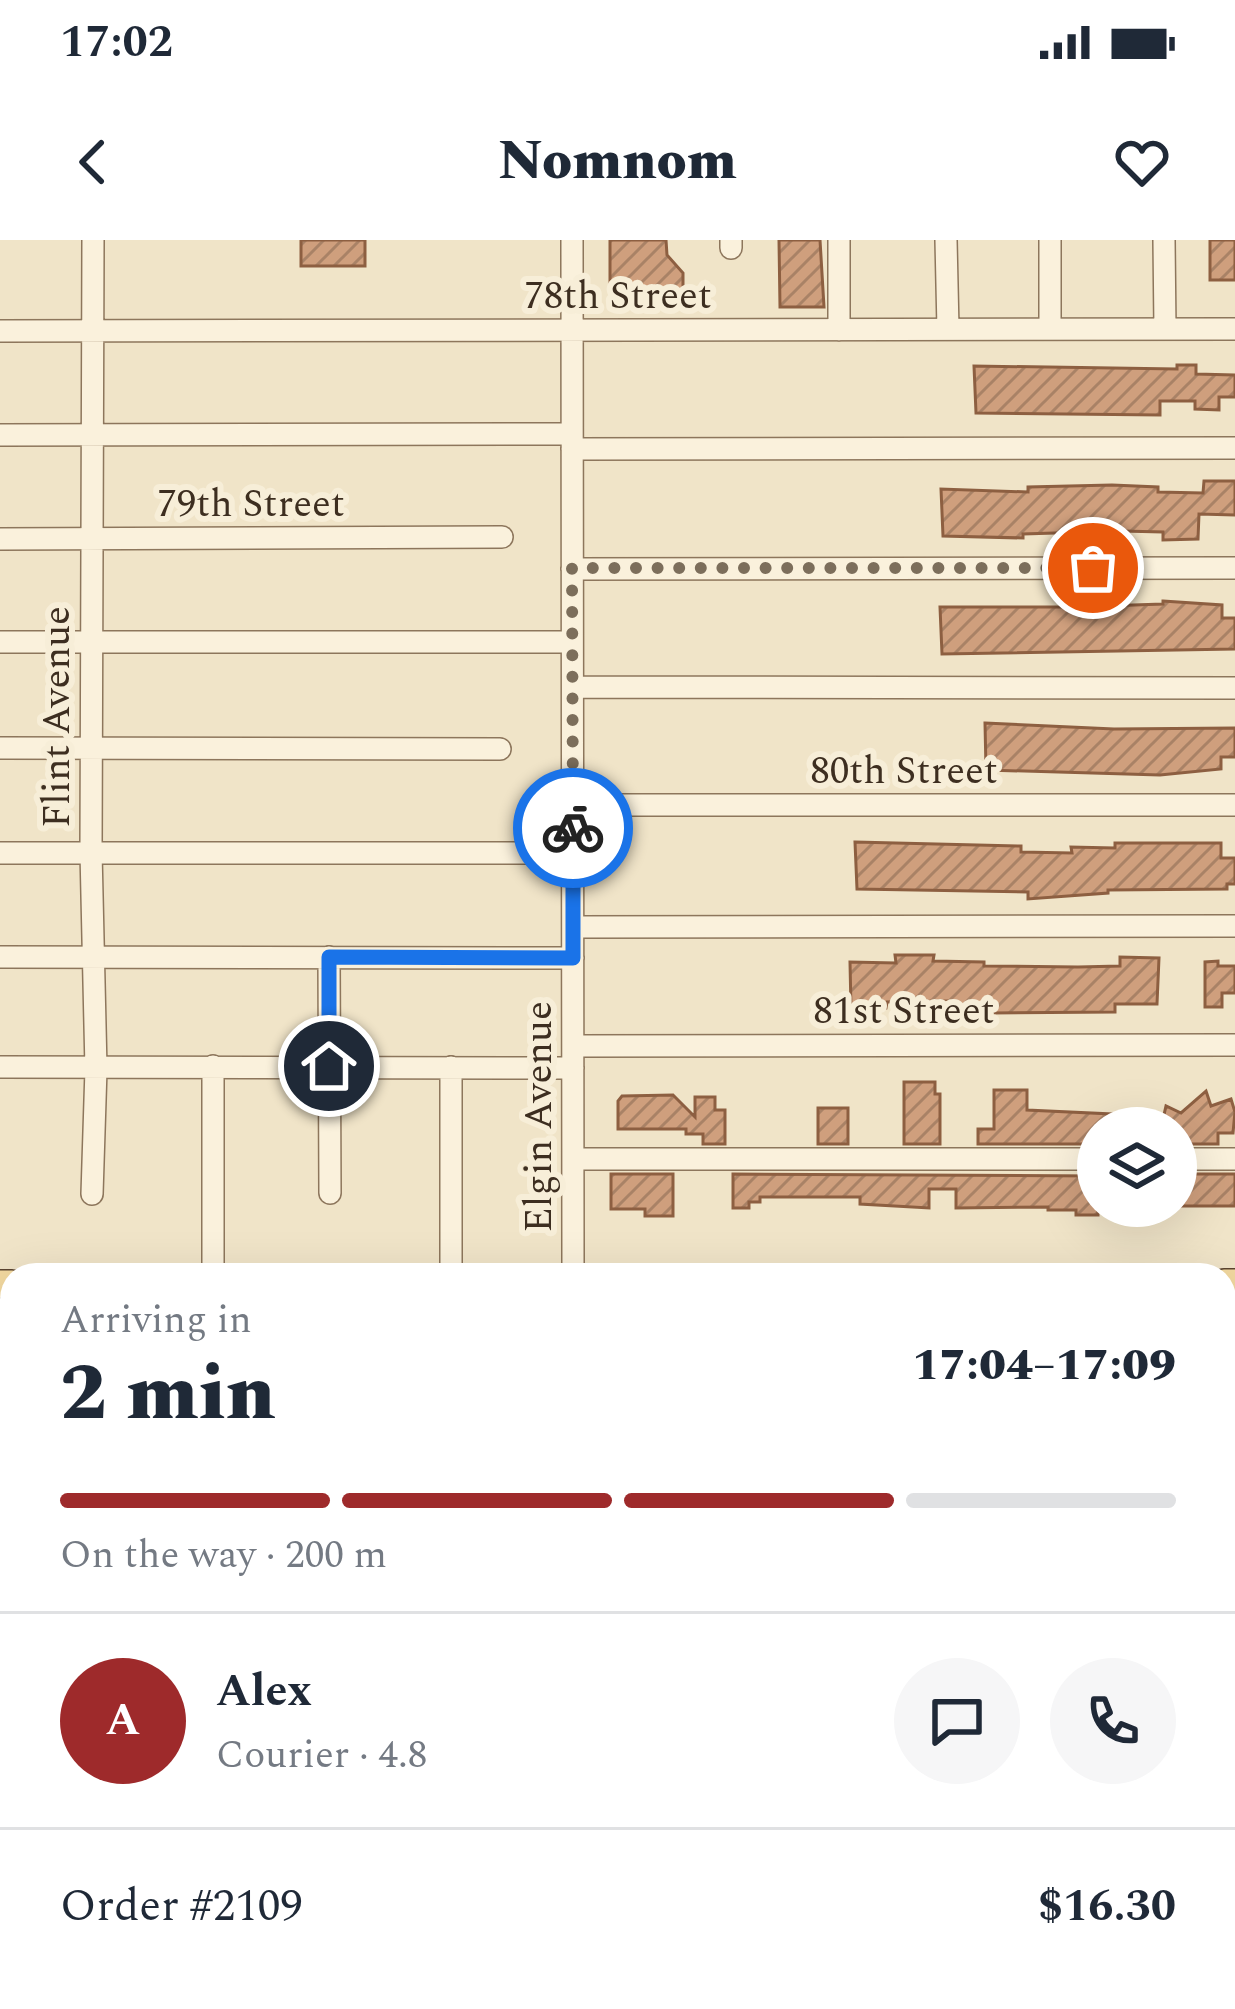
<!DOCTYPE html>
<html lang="en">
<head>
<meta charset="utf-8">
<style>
  body { margin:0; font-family:Spectral,serif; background:#f6f6f7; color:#1f2937; height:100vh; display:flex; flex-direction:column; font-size:45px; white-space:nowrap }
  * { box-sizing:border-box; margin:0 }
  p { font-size:39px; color:#747a83 }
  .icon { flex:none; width:66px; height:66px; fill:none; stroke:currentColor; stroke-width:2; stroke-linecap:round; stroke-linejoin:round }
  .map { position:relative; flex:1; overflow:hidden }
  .sheet { position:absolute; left:0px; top:1023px; width:1236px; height:747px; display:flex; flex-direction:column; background:#fff; border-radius:36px 36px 0 0; box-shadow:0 12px 48px #0002 }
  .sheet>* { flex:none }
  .fabs { position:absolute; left:1077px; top:867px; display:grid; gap:24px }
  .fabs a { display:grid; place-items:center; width:120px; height:120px; border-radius:50%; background:#fff; box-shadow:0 12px 48px #0002; font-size:60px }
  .pin { position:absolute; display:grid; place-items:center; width:102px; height:102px; color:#fff; margin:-51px; border:6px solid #fff; border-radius:50%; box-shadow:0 3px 12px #0007 }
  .courier { position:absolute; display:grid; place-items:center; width:120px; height:120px; margin:-60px; border:9px solid #1a73e8; border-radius:50%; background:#fff; color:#222; box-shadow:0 3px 15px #0007 }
  .overview em { font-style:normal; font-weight:800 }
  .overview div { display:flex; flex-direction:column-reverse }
  .overview { display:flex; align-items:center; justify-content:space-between; height:204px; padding:0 60px }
  h1 { font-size:78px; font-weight:800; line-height:90px }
  .bar { display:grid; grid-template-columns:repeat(4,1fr); gap:18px 12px; align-content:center; height:144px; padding:0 60px }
  .bar i { height:15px; border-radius:9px; background:#e0e1e3 }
  .bar .on { background:#9e2a2b }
  .bar p { grid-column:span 4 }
  .line { display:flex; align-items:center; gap:30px; padding:0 60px; border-top:3px solid #e0e1e3 }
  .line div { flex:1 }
  .round { display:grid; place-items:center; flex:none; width:126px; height:126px; border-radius:63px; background:#f6f6f7 }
  .status { display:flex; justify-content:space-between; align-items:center; height:84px; padding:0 60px; background:#fff; direction:ltr }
  .status svg { height:33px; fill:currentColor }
  header { display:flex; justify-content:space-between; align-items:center; height:156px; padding:0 60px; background:#fff; font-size:54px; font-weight:800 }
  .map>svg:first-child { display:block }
  .building { fill:url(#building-hatch); stroke:#8d5f41; stroke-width:3 }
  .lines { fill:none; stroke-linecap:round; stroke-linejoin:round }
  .minor-casing { stroke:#8d765c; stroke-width:24 }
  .major-casing { stroke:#5b4430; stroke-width:30 }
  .minor { stroke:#faf1dc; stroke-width:21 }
  .major { stroke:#f3d9a0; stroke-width:27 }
  .done { stroke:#7c6e5b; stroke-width:12; stroke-dasharray:0 21.6 }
  .route { stroke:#1a73e8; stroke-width:15 }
  .labels { text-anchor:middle; stroke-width:12; stroke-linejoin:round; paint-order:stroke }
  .street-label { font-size:39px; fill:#3d2e20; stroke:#f7eed8 }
</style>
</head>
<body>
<div class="status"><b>17:02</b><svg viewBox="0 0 49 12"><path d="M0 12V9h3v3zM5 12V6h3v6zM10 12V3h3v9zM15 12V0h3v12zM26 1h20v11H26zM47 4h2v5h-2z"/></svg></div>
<header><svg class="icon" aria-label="back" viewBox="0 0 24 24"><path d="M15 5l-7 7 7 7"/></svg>Nomnom<svg class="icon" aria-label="heart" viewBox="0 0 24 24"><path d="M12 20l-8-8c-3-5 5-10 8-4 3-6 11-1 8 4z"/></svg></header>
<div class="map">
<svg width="1235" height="1769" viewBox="0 0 1235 1769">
  <defs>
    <pattern id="building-hatch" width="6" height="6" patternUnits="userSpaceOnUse" patternTransform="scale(3)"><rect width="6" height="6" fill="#cf9f7d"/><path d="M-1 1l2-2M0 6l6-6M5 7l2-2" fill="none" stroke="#a98266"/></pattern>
  </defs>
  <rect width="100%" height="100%" fill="#f0e4c8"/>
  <path class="building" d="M 301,0 L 365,0 L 365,26 L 301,26 Z
    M 610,0 L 666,0 L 667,15 L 683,33 L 683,51 L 627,52 L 627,46 L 610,46 Z
    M 779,0 L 820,0 L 824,67 L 780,67 Z
    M 1210,0 L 1235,0 L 1235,40 L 1210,40 Z
    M 1177,125 L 1196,125 L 1196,134 L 1235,135 L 1235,157 L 1219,157 L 1219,170 L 1195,169 L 1195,161 L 1160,161 L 1160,175 L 976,173 L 974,126 L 1177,129 Z
    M 1204,241 L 1235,241 L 1235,275 L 1199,274 L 1198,299 L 1163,300 L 1163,292 L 1121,291 L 1023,294 L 1023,298 L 943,296 L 941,249 L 1028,252 L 1028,247 L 1112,245 L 1158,247 L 1158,252 L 1203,253 Z
    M 1163,361 L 1222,365 L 1222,378 L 1235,378 L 1235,409 L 942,414 L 940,367 L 1073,367 L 1163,364 Z
    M 985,483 L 1114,489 L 1235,488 L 1235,517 L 1221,517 L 1221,529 L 1160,535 L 986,530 Z
    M 855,602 L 1021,606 L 1021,612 L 1072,613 L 1071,607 L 1115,608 L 1115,603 L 1221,603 L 1221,618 L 1235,618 L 1235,644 L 1227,644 L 1227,649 L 1108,650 L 1108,653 L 1028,659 L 1028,652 L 857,649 Z
    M 895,715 L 934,715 L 933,721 L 984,722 L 984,726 L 1078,727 L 1120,726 L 1120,717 L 1159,718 L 1157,764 L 1115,764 L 1115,772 L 993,773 L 993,768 L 947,769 L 947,761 L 887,762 L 886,768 L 851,769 L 850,722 L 896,723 Z
    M 1218,721 L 1218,726 L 1235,726 L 1235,753 L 1222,753 L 1222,767 L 1205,767 L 1205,722 Z
    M 904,842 L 935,842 L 935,854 L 940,854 L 940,904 L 904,904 Z
    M 994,850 L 1027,850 L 1027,870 L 1112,874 L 1112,888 L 1098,888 L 1098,904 L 978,904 L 978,889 L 994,889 Z
    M 1206,851 L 1211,866 L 1231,859 L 1235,872 L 1233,893 L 1218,893 L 1218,904 L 1176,904 L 1176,888 L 1161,888 L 1166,866 L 1181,873 Z
    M 673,855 L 695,877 L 695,857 L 715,857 L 715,870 L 725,870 L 725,904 L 703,904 L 703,894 L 686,894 L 686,889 L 618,889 L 618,861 L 622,856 Z
    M 818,868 L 848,868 L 848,904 L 818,904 Z
    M 611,934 L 673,934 L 673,976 L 645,976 L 645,969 L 611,969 Z
    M 733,934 L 1098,936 L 1098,975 L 1076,975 L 1076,970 L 1048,970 L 1048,967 L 956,968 L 956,949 L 929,949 L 929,968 L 860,964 L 860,957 L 760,957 L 760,962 L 749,962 L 749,968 L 733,968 Z
    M 1176,934 L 1235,934 L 1235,966 L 1176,966 Z"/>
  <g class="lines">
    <defs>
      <path id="minor" d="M 572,0 L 573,1035
        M 731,0 L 731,8
        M 839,0 L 839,90
        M 946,0 L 948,89
        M 1050,0 L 1050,89
        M 1164,0 L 1165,89
        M 0,91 L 1235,89
        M 0,195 L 572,194
        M 572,209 L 1235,208
        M 0,299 L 502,297
        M 572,329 L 1235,328
        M 0,402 L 572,402
        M 573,447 L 1235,448
        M 0,508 L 500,509
        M 573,565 L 1235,565
        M 0,613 L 573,613
        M 573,687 L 1235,686
        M 0,717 L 573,718
        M 329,717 L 330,953
        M 573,806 L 1235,805
        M 213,826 L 213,1035
        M 0,827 L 573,828
        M 451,827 L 451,1035
        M 573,919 L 1098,919
        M 1176,919 L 1235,919
        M 92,954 L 96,829 L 91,612 L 93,0
        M 1224,1160 L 1235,1160
        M 1224,1320 L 1235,1325
        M 0,1378 L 12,1378
        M 0,1603 L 12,1597
        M 1224,1655 L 1235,1655
        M 0,1722 L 10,1769
        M 1224,1755 L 1235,1755
        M 124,1758 L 124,1769
        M 237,1758 L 237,1769
        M 346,1758 L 346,1769
        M 569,1758 L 569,1769
        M 920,1758 L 920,1769
        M 457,1769 L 457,1758"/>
      <path id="major" d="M 1224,1043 L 1235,1043
        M 0,1044 L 12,1044"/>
    </defs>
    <use href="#minor" class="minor-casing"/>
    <use href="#major" class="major-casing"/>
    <use href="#minor" class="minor"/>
    <use href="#major" class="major"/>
  </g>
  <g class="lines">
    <path class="done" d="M 573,588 L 572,328 L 1093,328"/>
    <path class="route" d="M 329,826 L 329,717 L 573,718 L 573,588"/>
  </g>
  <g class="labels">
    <g class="street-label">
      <text x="618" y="68">78th Street</text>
      <text x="251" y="276">79th Street</text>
      <text transform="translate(55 477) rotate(-90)" y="14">Flint Avenue</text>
      <text x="904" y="543">80th Street</text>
      <text x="904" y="783">81st Street</text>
      <text transform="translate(537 877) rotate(-90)" y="14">Elgin Avenue</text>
    </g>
  </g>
</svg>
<div class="fabs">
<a><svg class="icon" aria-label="layers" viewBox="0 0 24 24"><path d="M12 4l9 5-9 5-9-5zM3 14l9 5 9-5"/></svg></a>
</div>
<div class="pin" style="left:1093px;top:328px;background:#ea580c"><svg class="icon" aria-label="bag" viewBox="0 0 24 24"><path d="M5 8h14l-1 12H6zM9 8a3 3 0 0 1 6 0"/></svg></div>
<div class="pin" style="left:329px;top:826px;background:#1f2937"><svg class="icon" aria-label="home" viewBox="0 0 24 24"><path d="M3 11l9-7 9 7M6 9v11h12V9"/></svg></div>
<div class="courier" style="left:573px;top:588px"><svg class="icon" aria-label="bike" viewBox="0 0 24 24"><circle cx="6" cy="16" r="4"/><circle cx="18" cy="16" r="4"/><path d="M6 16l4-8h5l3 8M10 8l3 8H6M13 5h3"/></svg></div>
<section class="sheet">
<div class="overview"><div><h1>2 min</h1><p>Arriving in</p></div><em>17:04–17:09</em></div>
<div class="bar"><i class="on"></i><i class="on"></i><i class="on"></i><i></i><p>On the way · 200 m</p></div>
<div class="line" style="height:216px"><b class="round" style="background:#9e2a2b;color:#fff">A</b><div><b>Alex</b><p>Courier · 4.8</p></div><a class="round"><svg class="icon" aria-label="chat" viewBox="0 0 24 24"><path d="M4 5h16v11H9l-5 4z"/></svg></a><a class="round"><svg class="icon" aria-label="phone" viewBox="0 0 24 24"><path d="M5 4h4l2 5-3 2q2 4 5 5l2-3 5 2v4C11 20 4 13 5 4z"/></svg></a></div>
<div class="line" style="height:156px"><div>Order #2109</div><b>$16.30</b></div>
</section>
</div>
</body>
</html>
